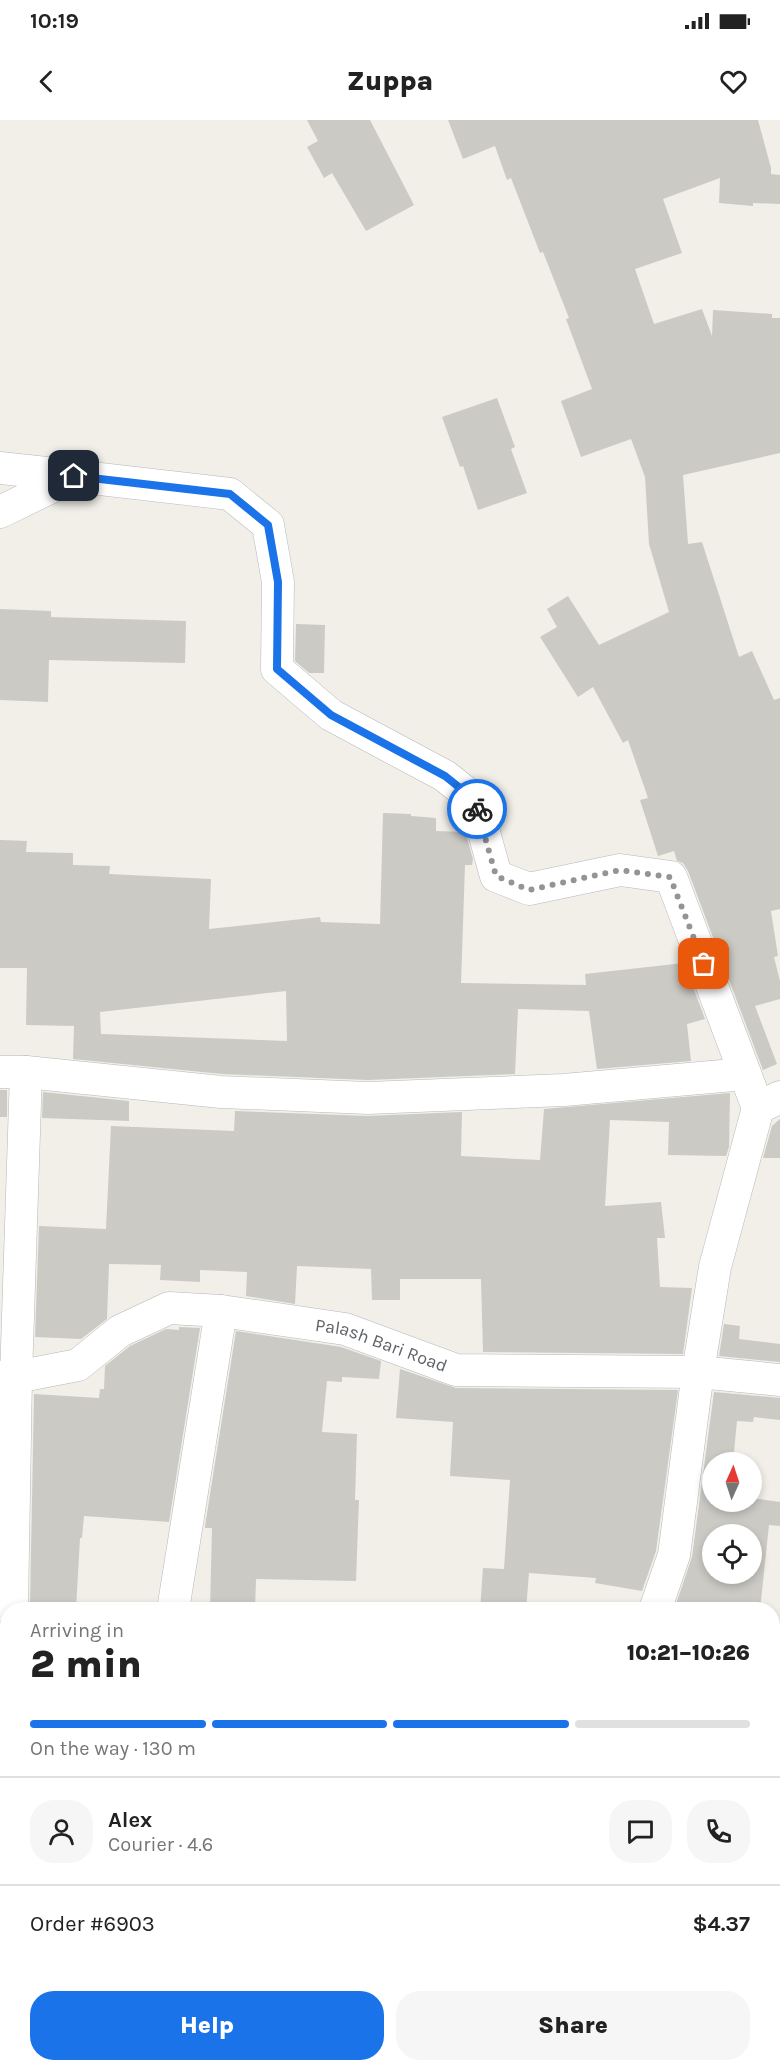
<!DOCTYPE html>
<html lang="en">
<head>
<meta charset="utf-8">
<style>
  body { margin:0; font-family:Karla,sans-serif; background:#f6f6f6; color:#222; height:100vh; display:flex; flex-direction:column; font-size:22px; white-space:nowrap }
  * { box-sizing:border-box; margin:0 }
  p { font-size:20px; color:#767676 }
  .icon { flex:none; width:33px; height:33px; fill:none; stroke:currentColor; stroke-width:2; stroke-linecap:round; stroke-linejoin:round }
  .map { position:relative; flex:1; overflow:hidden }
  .side { position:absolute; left:0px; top:1482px; width:780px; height:470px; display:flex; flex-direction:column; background:#fff; border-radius:24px 24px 0 0; box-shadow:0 3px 9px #0003 }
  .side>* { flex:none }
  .needle { width:39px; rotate:3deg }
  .controls { position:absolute; left:702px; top:1332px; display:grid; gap:12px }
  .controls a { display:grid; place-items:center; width:60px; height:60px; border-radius:50%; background:#fff; box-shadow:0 3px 9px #0003; font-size:30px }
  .pin { position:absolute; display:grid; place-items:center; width:51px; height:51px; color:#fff; margin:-26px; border-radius:12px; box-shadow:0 3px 9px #0006 }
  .courier { position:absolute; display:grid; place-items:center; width:60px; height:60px; margin:-30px; border:4px solid #1a73e8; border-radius:50%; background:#fff; color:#222; box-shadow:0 2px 8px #0007 }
  .headline em { font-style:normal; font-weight:800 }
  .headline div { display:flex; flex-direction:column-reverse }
  .headline { display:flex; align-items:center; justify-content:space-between; height:102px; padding:0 30px }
  h1 { font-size:39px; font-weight:800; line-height:45px }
  .bar { display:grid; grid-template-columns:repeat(4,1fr); gap:9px 6px; align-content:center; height:72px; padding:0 30px }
  .bar i { height:8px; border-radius:4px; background:#e0e0e0 }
  .bar .current { background:#1a73e8 }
  .bar p { grid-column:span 4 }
  .line { display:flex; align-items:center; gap:15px; padding:0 30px; border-top:2px solid #e0e0e0 }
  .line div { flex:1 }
  .round { display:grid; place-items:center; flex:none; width:63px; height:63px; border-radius:24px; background:#f6f6f6 }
  .cta { display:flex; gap:12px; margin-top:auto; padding:12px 30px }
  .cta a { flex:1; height:69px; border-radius:24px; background:#1a73e8; color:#fff; font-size:24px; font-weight:800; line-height:69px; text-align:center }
  .cta a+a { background:#f6f6f6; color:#222 }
  .status { display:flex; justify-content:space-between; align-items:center; height:42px; padding:0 30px; background:#fff; direction:ltr }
  .status svg { height:16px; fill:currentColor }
  header { display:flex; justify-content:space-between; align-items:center; height:78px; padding:0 30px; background:#fff; font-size:27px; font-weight:800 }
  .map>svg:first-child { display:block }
  .building { fill:#cccac5; fill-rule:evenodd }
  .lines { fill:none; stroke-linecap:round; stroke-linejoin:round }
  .street-casing { stroke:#b5b8bc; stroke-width:33 }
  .street { stroke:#fff; stroke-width:32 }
  .done { stroke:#929495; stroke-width:6; stroke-dasharray:0 10.8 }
  .route { stroke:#1a73e8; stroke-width:8 }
  .labels { text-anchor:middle; stroke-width:4.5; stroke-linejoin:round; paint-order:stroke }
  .street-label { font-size:18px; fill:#5f6368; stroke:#fff }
</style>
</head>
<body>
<div class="status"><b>10:19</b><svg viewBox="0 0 49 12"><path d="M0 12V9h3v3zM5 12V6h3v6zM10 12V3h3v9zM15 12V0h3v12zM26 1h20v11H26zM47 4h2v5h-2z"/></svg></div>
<header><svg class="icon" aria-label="back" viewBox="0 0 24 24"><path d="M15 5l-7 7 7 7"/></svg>Zuppa<svg class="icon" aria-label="heart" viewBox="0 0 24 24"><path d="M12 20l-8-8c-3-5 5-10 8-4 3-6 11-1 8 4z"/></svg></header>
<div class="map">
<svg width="780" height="1951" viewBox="0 0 780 1951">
  <rect width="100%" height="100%" fill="#f1efe8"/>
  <path class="building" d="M 307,0 L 370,0 L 414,85 L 366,111 L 332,53 L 324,58 L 307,27 L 318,21 Z
    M 448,0 L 758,0 L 771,48 L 771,54 L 780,55 L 780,84 L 753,83 L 753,86 L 719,83 L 720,58 L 663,79 L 682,133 L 635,149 L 654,204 L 702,189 L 712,216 L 713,190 L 772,194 L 772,198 L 780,198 L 780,333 L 683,355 L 688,424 L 702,422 L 739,537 L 752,531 L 774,580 L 780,578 L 780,789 L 771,791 L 778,836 L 774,837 L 780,861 L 780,879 L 755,886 L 777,944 L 763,950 L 688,751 L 683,743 L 677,741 L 674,731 L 658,736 L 640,680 L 648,678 L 628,620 L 623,623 L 593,567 L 578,577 L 540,517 L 557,507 L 547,489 L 568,476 L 599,525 L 669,492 L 649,424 L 645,357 L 631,319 L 581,337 L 561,281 L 592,269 L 566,199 L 569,198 L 543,132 L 540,133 L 511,58 L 507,60 L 495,26 L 463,39 Z
    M 497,278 L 515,327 L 511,329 L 527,373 L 478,390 L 463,346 L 460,347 L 442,297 Z
    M 0,489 L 51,491 L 51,497 L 186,501 L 185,543 L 49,540 L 48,582 L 0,580 Z
    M 296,504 L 325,505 L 324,553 L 309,553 L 295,541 Z
    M 383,693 L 411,694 L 411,696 L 436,698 L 436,711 L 465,712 L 473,739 L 472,745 L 465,745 L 461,863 L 586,865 L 585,854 L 684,843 L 705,899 L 687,904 L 691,941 L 597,949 L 589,891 L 518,889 L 515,954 L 368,960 L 222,954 L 73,939 L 74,906 L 26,905 L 27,848 L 0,848 L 0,720 L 27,721 L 26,732 L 73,733 L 73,745 L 110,746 L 109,754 L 211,759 L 209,809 L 320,797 L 321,802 L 380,804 ZM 286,871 L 287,921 L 101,914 L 100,892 Z
    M 0,970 L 7,970 L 7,997 L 0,997 Z
    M 43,972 L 129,981 L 129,1001 L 42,998 Z
    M 730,973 L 729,1027 L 726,1036 L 668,1035 L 669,1002 L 610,1000 L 605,1086 L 661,1082 L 665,1118 L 657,1118 L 660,1167 L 692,1168 L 683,1234 L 483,1232 L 481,1159 L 400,1159 L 400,1180 L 372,1180 L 371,1149 L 297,1146 L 295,1184 L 246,1176 L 247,1152 L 200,1150 L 200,1162 L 160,1160 L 161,1145 L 109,1144 L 107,1199 L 81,1219 L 35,1217 L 39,1106 L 106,1109 L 111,1006 L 234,1011 L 235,991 L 367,996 L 462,992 L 461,1036 L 540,1040 L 544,989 Z
    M 780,999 L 780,1038 L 763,1038 L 772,1006 Z
    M 724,1204 L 740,1206 L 739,1219 L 780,1224 L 780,1242 L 719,1236 Z
    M 179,1207 L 200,1208 L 169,1402 L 84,1396 L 82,1418 L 80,1418 L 76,1489 L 30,1486 L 34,1274 L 99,1278 L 100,1269 L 104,1269 L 105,1246 L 130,1226 L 166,1209 L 179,1210 Z
    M 236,1211 L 341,1227 L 381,1241 L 379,1259 L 342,1257 L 342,1262 L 327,1261 L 322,1312 L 357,1314 L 355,1380 L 359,1380 L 356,1461 L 256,1459 L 255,1490 L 210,1490 L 212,1408 L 205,1408 L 205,1406 Z
    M 400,1249 L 456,1268 L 678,1270 L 656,1431 L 642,1471 L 595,1463 L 596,1458 L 529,1453 L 526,1490 L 480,1490 L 483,1448 L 504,1449 L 510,1360 L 450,1356 L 453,1302 L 396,1298 Z
    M 714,1272 L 780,1278 L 780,1300 L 754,1297 L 753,1302 L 737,1301 L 733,1342 L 712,1342 L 712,1382 L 752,1382 L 752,1378 L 780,1382 L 780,1406 L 769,1405 L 760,1490 L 674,1490 L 692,1437 ZM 712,1414 L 752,1414 L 752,1454 L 712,1454 Z"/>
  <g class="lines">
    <defs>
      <g id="street">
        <path d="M 0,348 L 74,356"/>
        <path d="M 0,392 L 74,356 L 230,374 L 268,405 L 278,462 L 277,549 L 331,595 L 445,656 L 475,680 L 496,756 L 529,769 L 620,750 L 671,757 L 758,988"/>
        <path d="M 0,952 L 26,952 L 221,972 L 368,978 L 564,970 L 745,954"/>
        <path id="s1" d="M 0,1257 L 16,1257 L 78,1245 L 120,1211 L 169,1188 L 221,1191 L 345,1209 L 456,1250 L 698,1252 L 780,1260"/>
        <path d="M 12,1490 L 16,1257 L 26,952"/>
        <path d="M 173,1490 L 221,1191"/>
        <path d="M 655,1490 L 674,1435 L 698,1252 L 715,1147 L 758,988 L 780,977"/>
        <path d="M 0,1719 L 8,1608"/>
        <path d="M 0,1880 L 8,1884"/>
        <path d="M 481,1951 L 484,1944"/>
      </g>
    </defs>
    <use href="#street" class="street-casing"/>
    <use href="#street" class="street"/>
  </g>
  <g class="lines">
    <path class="done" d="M 477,689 L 496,756 L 529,770 L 620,750 L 670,757 L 704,844"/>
    <path class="route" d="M 74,356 L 230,374 L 268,405 L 278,462 L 277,549 L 331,595 L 445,656 L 475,680 L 477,689"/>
  </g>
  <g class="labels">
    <g class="street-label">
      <text dy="6" stroke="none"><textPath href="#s1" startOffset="404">Palash Bari Road</textPath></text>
    </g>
  </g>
</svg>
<div class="controls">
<a><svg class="needle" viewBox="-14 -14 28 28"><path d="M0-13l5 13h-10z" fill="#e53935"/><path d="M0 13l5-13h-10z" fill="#767676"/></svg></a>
<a><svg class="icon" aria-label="locate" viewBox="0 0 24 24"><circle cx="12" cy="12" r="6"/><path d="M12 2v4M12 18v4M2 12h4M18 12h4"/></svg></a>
</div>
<div class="pin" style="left:704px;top:844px;background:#ea580c"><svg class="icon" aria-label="bag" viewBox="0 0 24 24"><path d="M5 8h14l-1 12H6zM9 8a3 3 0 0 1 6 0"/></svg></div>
<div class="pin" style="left:74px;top:356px;background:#1f2937"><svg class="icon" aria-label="home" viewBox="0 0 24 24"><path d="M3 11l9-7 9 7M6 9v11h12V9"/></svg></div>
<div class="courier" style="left:477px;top:689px"><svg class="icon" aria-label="bike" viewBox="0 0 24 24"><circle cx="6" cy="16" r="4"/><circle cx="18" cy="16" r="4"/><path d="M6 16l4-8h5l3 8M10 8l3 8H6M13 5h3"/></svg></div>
<section class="side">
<div class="headline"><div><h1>2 min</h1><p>Arriving in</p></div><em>10:21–10:26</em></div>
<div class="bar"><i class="current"></i><i class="current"></i><i class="current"></i><i></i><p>On the way · 130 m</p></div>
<div class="line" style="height:108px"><a class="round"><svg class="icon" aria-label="person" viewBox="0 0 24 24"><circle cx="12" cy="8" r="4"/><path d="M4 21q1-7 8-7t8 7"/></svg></a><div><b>Alex</b><p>Courier · 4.6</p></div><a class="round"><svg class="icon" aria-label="chat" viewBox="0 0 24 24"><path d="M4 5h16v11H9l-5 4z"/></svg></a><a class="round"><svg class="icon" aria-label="phone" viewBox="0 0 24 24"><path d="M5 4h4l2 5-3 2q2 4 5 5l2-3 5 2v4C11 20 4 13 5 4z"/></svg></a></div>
<div class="line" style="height:78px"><div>Order #6903</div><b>$4.37</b></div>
<div class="cta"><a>Help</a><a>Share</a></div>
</section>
</div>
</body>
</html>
